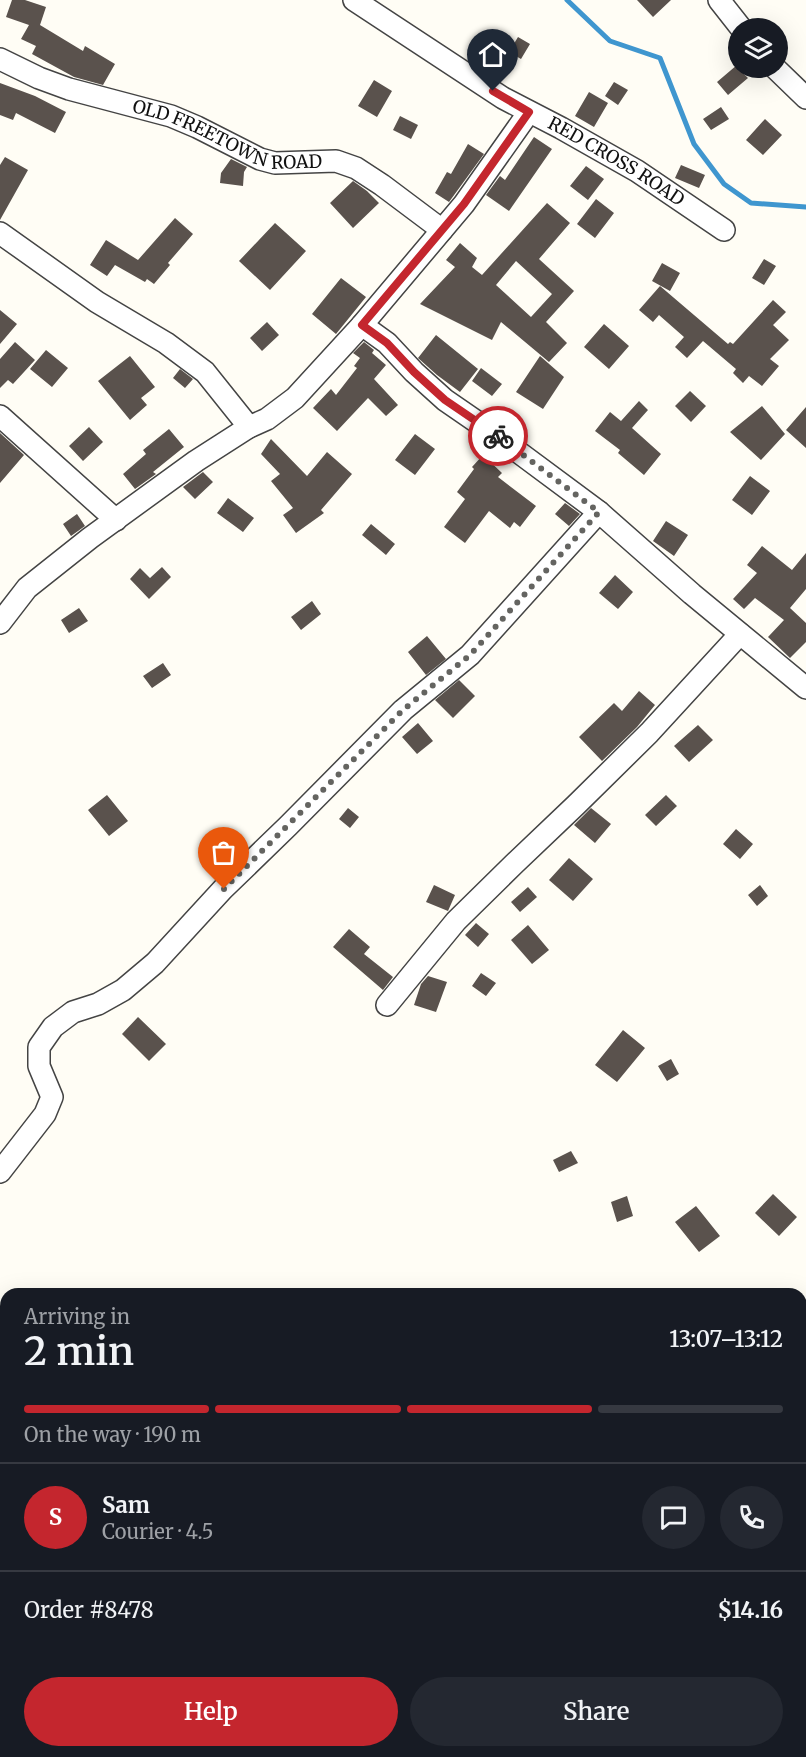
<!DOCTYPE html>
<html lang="en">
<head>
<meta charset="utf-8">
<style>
  body { margin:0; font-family:Merriweather,serif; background:#242831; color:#f1f3f6; height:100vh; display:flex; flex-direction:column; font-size:22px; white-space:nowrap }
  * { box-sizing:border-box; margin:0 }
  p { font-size:20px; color:#9ea1a6 }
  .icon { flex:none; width:33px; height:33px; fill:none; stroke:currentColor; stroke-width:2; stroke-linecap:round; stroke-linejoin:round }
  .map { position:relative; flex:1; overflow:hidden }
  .sheet { position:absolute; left:0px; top:1288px; width:807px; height:470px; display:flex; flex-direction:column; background:#171b24; border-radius:18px 18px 0 0; box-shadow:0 6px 24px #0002 }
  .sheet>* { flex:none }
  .buttons { position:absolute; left:728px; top:18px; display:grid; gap:12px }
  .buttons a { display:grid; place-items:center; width:60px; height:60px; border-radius:50%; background:#171b24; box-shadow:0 6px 24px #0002; font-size:30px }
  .pin { position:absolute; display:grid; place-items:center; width:51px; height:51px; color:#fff; margin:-62px -26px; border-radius:50% 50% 50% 0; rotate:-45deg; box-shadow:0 0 6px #0007 }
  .pin .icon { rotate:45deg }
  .courier { position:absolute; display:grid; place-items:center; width:60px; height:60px; margin:-30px; border:4px solid #c4262e; border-radius:50%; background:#fff; color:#222; box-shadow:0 2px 8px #0007 }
  .overview em { font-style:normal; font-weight:600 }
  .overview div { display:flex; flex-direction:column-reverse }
  .overview { display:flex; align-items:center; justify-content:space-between; height:102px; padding:0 24px }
  h1 { font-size:39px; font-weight:600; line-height:45px }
  .bar { display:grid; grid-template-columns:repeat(4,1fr); gap:9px 6px; align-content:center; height:72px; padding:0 24px }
  .bar i { height:8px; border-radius:4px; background:#363941 }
  .bar .on { background:#c4262e }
  .bar p { grid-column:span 4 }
  .line { display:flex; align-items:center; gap:15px; padding:0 24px; border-top:2px solid #363941 }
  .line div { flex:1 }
  .round { display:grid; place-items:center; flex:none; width:63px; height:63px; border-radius:32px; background:#242831 }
  .button { display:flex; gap:12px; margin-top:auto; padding:12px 24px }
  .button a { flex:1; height:69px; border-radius:36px; background:#c4262e; color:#fff; font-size:24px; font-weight:600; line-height:69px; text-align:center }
  .button a+a { background:#242831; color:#f1f3f6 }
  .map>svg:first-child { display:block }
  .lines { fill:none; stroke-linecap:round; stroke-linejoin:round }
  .stream { stroke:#3f96cf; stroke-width:5 }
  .building { fill:#5a524d; fill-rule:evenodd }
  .minor-casing { stroke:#444; stroke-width:24 }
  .minor { stroke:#fff; stroke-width:21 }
  .done { stroke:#646461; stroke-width:6; stroke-dasharray:0 10.8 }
  .route { stroke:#c4262e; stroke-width:8 }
  .labels { text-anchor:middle; stroke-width:6; stroke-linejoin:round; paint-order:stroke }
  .street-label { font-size:18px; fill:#111; stroke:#fff }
</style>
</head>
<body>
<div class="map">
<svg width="806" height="1757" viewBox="0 0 806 1757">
  <rect width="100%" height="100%" fill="#fffdf5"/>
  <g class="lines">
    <path class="stream" d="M 567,0 L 610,41 L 660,58 L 694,144 L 724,184 L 751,203 L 806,207"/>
  </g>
  <path class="building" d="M 12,0 L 25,0 L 46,7 L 40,25 L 83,51 L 85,46 L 115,64 L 103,85 L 74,77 L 32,54 L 36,46 L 21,39 L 29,25 L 6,17 Z
    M 637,0 L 671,0 L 653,17 Z
    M 518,37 L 530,44 L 521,59 L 509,52 Z
    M 737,65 L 738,68 L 748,78 L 728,95 L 717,82 Z
    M 374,80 L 392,91 L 377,117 L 358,106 Z
    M 614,82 L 628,90 L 618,105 L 605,96 Z
    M 0,83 L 35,96 L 66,112 L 55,133 L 16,113 L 13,120 L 0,115 Z
    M 589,92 L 608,103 L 594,127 L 575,116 Z
    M 721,107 L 729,119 L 711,130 L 703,119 Z
    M 400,116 L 418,125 L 411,139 L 393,130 Z
    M 765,119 L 782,135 L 763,155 L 746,140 Z
    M 534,137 L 552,149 L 509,211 L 486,195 L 500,176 L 505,180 Z
    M 468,144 L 484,154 L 449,202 L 435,193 L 447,172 L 451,174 Z
    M 5,157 L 28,170 L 0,220 L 0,165 Z
    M 231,159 L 247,167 L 244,172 L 243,186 L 220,183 L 221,173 Z
    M 681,165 L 705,175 L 699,188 L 675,178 Z
    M 586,166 L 604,179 L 588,200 L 570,186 Z
    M 353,181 L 367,191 L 379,203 L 353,228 L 330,203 Z
    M 596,199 L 614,213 L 595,238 L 577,224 Z
    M 547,203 L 570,223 L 539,259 L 574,291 L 546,322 L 567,343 L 549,362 L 501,322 L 492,340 L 420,304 L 455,267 L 446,260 L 460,243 L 477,258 L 472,267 L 482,275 ZM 516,261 L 552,294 L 531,317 L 496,285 Z
    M 175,218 L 193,234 L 168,263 L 170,265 L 154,284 L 147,279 L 145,282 L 115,265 L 107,276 L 90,265 L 106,240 L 138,260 Z
    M 275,223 L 306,251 L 270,290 L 239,261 Z
    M 764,259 L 776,266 L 764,285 L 752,278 Z
    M 662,263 L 680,273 L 670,291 L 652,281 Z
    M 341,278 L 366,297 L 336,334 L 312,314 Z
    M 660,286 L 728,344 L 730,342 L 733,344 L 773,300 L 786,312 L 773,325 L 789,340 L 770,359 L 779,366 L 762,386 L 749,376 L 743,383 L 733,373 L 736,369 L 703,341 L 687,358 L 675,347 L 684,337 L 659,315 L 653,322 L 639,310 Z
    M 0,310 L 17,324 L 0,344 Z
    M 267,322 L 279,335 L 262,351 L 250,338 Z
    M 604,324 L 629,346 L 609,369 L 584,347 Z
    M 436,335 L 478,369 L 460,392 L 437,375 L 418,358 Z
    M 15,342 L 35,360 L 13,384 L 8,380 L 0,388 L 0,359 Z
    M 364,342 L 374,350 L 372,353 L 386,365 L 374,379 L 398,405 L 386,416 L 368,398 L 337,431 L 313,408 L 331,389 L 336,395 L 357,368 L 354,366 L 360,358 L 353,353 Z
    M 46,350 L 68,368 L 52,387 L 30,369 Z
    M 130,356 L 155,387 L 141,398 L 147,405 L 130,420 L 98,381 Z
    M 540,356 L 564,377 L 543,409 L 516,392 Z
    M 481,368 L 502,384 L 492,396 L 472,381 Z
    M 180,369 L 193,379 L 185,388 L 173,378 Z
    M 690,391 L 706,406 L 691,422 L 675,406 Z
    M 639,401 L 648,410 L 632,428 L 661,454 L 644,475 L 618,453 L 620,450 L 595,431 L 610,412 L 621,421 Z
    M 762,406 L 785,434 L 761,460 L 730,432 Z
    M 806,407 L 806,448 L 786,430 Z
    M 89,427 L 103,442 L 83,461 L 69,446 Z
    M 169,429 L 184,447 L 153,472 L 156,474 L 135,489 L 123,474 L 146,454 L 143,450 Z
    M 0,433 L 24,455 L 0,483 Z
    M 415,434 L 435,449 L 415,475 L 395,460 Z
    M 271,439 L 307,476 L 327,452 L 352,474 L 321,510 L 324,513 L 296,533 L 283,515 L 293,508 L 271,481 L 280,474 L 261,454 Z
    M 483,455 L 502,473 L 498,477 L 536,506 L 520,527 L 514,522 L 510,528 L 489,511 L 465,543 L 444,527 L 465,499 L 457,492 L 474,469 L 472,467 Z
    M 203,472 L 213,482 L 195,499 L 183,487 Z
    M 750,476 L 770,491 L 752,515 L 732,500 Z
    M 228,498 L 254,518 L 243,532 L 217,513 Z
    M 565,503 L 580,514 L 569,526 L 555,514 Z
    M 77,514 L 85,526 L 71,536 L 63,524 Z
    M 666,521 L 688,535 L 674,556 L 653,541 Z
    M 371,524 L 395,544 L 386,555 L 362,535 Z
    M 762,546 L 792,570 L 806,553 L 806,589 L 790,608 L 806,623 L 806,642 L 790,658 L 768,637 L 784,620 L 755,598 L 744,609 L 733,599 L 757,573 L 747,565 Z
    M 162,567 L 171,577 L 149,599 L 130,579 L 140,568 L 150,578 Z
    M 615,575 L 633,592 L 618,609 L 599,593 Z
    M 312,601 L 321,614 L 301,630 L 291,617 Z
    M 79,608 L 88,621 L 69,633 L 61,620 Z
    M 427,636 L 446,659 L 426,675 L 408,652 Z
    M 163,663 L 171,675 L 152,688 L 143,676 Z
    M 459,680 L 475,696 L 453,718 L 435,700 Z
    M 639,691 L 655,705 L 637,727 L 602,761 L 579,737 L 614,703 L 622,711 Z
    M 418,723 L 433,741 L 417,754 L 402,737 Z
    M 698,725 L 713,740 L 689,762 L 674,746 Z
    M 107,795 L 128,821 L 109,836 L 88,810 Z
    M 666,795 L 677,806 L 656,826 L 645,815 Z
    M 348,808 L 359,817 L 350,828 L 339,819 Z
    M 591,808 L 611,824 L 595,843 L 574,825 Z
    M 736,829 L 753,844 L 740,859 L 723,844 Z
    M 569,858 L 593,879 L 573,901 L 549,880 Z
    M 434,885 L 455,895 L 448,911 L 426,902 Z
    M 760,885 L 768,896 L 757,906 L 748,895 Z
    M 528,887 L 537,897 L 520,912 L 511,902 Z
    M 476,923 L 489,934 L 478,947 L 465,935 Z
    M 528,925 L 549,950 L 532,964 L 511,940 Z
    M 349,929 L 370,947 L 364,954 L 393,977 L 383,990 L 333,947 Z
    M 481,973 L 496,983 L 486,996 L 472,986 Z
    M 428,976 L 447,982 L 436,1012 L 414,1005 L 421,984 Z
    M 138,1017 L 166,1044 L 149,1061 L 122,1034 Z
    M 623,1030 L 645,1048 L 617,1082 L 595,1065 Z
    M 671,1059 L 679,1074 L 667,1081 L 658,1066 Z
    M 571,1151 L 578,1163 L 559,1172 L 553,1160 Z
    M 773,1194 L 797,1217 L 779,1236 L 755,1213 Z
    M 627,1196 L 633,1216 L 617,1222 L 611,1202 Z
    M 696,1206 L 720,1236 L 699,1252 L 675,1222 Z"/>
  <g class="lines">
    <defs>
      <g id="minor">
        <path id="s1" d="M 354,0 L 503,98 L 561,128 L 637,171 L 724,230"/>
        <path d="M 719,0 L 741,28"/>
        <path id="s2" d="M 0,59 L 39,78 L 69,89 L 171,116 L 197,127 L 260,159 L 275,163 L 336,161 L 356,168 L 382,185 L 442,230"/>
        <path d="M 775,68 L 806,98"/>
        <path d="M 0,233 L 97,302 L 166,343 L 205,372 L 249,427"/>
        <path d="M 362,325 L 387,343 L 414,372 L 445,400 L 490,431 L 599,512 L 692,594 L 806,688"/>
        <path d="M 0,416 L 116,520"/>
        <path d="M 0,623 L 27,588 L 90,538 L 196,461 L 249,427 L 267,419 L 295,398 L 362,325 L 464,204 L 529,112"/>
        <path d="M 387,1005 L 456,921 L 514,864 L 576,805 L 649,733 L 740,634"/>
        <path d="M 0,1172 L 45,1114 L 52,1097 L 39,1066 L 39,1047 L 53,1027 L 73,1012 L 98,1004 L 123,990 L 155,963 L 223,889 L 288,826 L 403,710 L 470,655 L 599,512"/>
        <path d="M 801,1374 L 806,1367"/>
        <path d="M 451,1752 L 456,1757"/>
        <path d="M 656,1752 L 665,1757"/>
        <path d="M 413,1757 L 416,1752"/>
      </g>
    </defs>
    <use href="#minor" class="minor-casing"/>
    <use href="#minor" class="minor"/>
  </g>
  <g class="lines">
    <path class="done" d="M 224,889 L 403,710 L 470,655 L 599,512 L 498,436"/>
    <path class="route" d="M 493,91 L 529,112 L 464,204 L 362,325 L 387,343 L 414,372 L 445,400 L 498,436"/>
  </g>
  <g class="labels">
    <g class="street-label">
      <text dy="6" stroke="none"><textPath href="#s2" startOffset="242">OLD FREETOWN ROAD</textPath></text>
      <text dy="6" stroke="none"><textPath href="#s1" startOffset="308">RED CROSS ROAD</textPath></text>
    </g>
  </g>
</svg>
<div class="buttons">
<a><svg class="icon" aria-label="layers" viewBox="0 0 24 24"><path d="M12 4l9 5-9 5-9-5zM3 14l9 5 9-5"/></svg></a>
</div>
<div class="pin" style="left:224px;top:889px;background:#ea580c"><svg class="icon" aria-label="bag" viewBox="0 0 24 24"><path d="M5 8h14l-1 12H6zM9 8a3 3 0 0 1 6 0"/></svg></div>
<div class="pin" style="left:493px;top:91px;background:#1f2937"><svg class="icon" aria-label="home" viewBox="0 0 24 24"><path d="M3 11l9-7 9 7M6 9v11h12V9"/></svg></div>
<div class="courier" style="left:498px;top:436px"><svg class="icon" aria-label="bike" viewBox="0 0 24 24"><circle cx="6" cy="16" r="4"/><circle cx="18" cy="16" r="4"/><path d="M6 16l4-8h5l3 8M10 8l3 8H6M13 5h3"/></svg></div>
<section class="sheet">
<div class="overview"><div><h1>2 min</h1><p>Arriving in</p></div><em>13:07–13:12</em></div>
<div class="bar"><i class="on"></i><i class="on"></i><i class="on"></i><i></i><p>On the way · 190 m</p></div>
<div class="line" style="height:108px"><b class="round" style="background:#c4262e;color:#fff">S</b><div><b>Sam</b><p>Courier · 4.5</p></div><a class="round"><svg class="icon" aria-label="chat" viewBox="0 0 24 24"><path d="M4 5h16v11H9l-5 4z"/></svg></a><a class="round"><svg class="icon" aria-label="phone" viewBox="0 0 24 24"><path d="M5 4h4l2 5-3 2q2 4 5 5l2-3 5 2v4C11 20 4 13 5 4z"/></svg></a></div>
<div class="line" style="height:78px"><div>Order #8478</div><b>$14.16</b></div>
<div class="button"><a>Help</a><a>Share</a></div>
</section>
</div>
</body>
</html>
